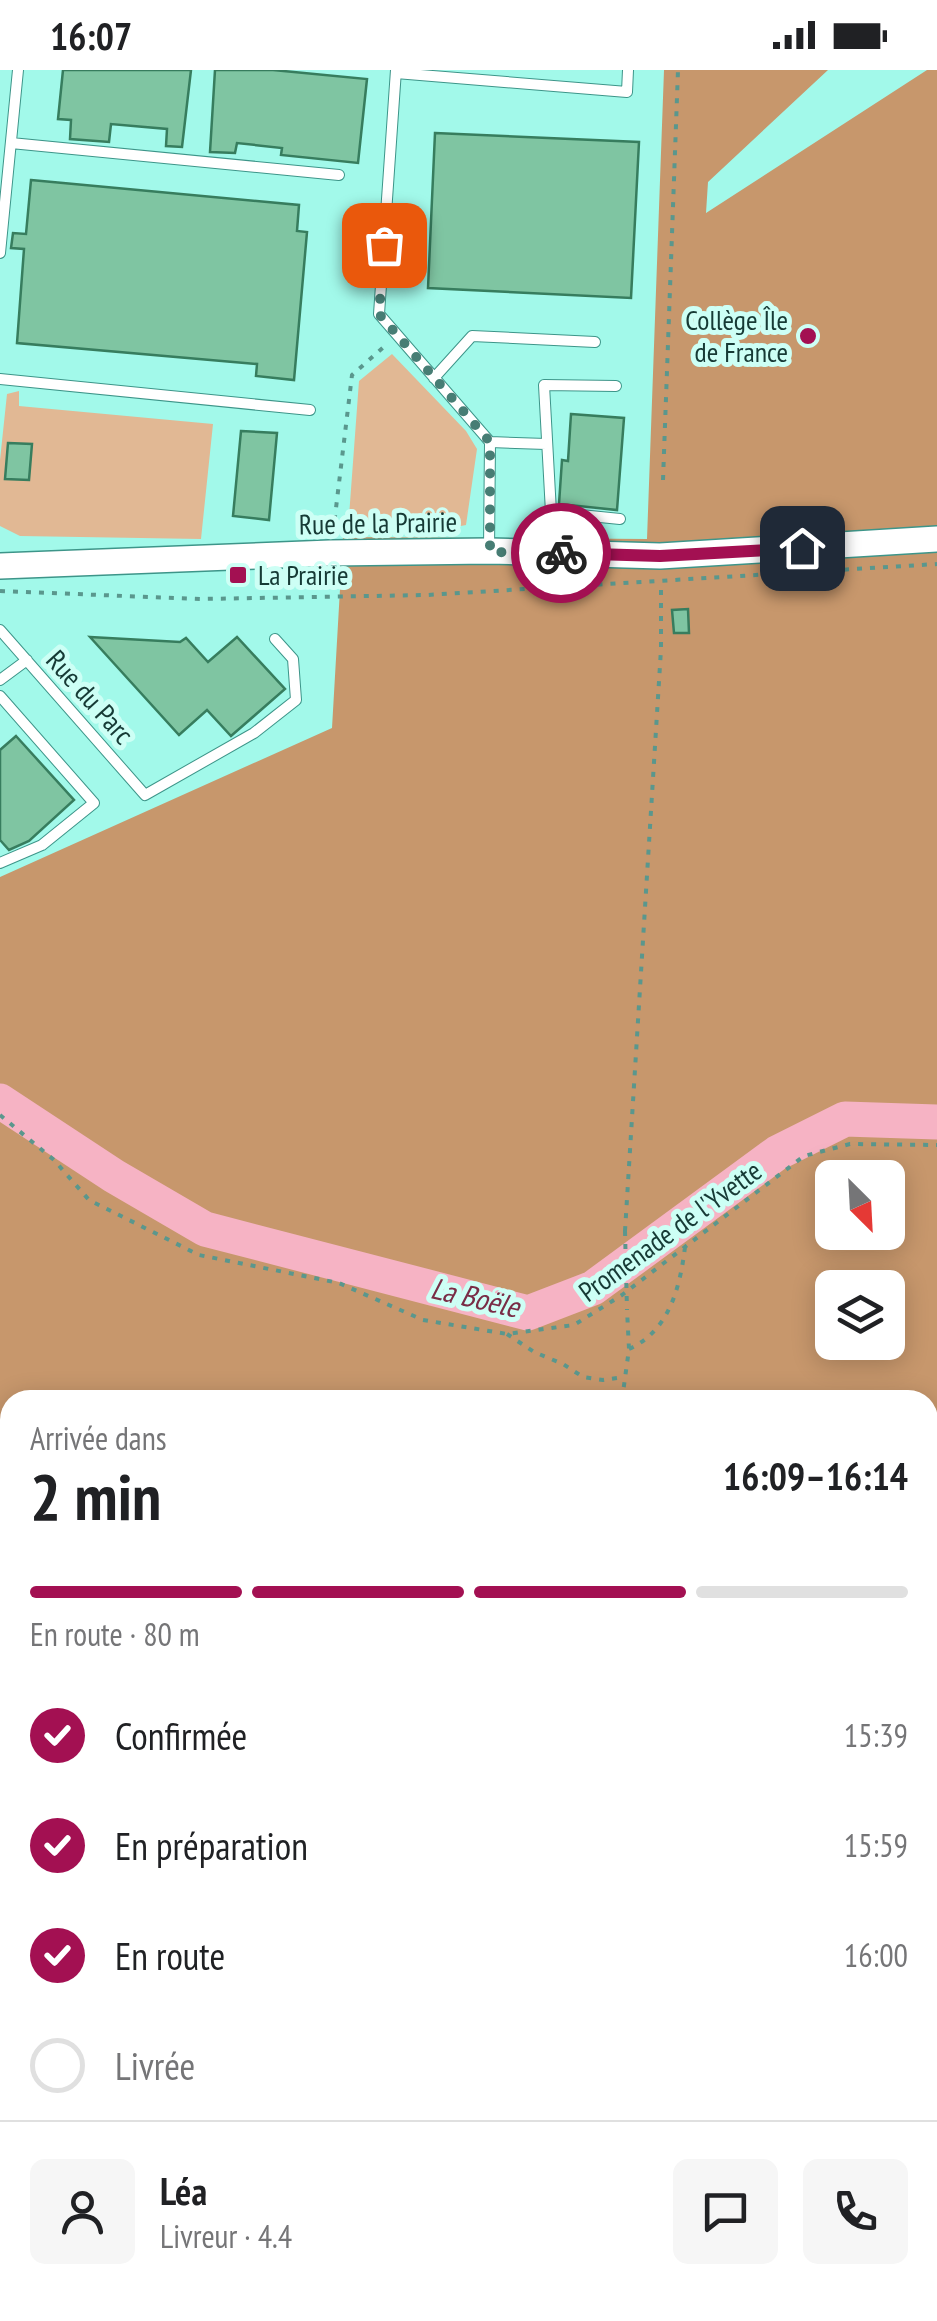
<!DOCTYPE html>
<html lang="fr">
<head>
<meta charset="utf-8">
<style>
  body { margin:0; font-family:"PT Sans Narrow",sans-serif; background:#f6f6f6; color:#202124; height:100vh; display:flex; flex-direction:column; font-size:38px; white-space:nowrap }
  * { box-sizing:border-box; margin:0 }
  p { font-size:32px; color:#757577 }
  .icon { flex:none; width:55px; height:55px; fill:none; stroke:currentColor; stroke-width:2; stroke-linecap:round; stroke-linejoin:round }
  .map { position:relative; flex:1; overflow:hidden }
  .sheet { position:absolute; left:0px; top:1320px; width:938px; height:932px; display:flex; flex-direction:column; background:#fff; border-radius:30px 30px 0 0; box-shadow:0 5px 25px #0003 }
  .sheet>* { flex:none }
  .needle { width:65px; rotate:156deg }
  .controls { position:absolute; left:815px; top:1090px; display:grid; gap:20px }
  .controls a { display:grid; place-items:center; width:90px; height:90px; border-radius:15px; background:#fff; box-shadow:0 5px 25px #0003; font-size:50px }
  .pin { position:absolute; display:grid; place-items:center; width:85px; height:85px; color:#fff; margin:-42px; border-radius:20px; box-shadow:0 5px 15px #0006 }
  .courier { position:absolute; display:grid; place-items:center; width:100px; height:100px; margin:-50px; border:8px solid #a31052; border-radius:50%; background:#fff; color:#222; box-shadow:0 2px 12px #0007 }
  .head em { font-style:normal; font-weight:800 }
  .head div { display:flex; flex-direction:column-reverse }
  .head { display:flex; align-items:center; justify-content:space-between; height:170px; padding:0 30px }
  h1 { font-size:65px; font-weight:800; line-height:75px }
  .bar { display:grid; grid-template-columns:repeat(4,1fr); gap:15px 10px; align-content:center; height:120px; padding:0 30px }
  .bar i { height:12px; border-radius:8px; background:#e0e0e0 }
  .bar .current { background:#a31052 }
  .bar p { grid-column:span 4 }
  .line { display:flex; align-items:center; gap:25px; padding:0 30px; border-top:2px solid #e0e0e0 }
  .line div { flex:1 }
  .round { display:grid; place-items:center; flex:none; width:105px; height:105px; border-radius:15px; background:#f6f6f6 }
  ol { padding:0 30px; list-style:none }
  li { display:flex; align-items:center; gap:30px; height:110px }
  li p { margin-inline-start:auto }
  li .icon { padding:10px; border-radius:50%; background:#a31052; color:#fff; stroke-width:4 }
  li:last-child { color:#757577 }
  li i { width:55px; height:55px; border:5px solid #e0e0e0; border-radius:50% }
  .status { display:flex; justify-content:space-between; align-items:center; height:70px; padding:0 50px; background:#fff; direction:ltr }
  .status svg { height:28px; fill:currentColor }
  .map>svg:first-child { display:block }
  .green { fill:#e1b894 }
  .forest { fill:#c7976c; fill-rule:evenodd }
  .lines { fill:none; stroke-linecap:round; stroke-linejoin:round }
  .stream { stroke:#f6b3c4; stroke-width:6 }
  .river { stroke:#f6b3c4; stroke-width:35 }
  .building { fill:#7fc5a2; stroke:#377d5e; stroke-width:2.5 }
  .service-casing { stroke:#3d9589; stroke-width:12 }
  .minor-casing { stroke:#3d9589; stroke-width:22 }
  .tertiary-casing { stroke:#3d9589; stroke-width:28 }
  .path { stroke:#5a978d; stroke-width:4; stroke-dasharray:5 8; stroke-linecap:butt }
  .service { stroke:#fff; stroke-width:10 }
  .minor { stroke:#fff; stroke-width:20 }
  .tertiary { stroke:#fff; stroke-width:25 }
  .path-bridge { stroke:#5a978d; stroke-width:4; stroke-dasharray:5 8; stroke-linecap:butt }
  .done { stroke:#477d74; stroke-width:10; stroke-dasharray:0 18 }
  .route { stroke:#a31052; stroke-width:12 }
  .poi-dot { fill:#a31052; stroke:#cdfff5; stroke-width:4 }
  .labels { text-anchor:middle; stroke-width:10; stroke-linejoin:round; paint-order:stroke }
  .poi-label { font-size:28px; fill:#163a35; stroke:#cdfff5; text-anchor:end }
  .street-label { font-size:28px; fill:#163a35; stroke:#cdfff5 }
  .water-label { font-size:30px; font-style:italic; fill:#792c46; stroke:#cdfff5 }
</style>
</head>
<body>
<div class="status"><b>16:07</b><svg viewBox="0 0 49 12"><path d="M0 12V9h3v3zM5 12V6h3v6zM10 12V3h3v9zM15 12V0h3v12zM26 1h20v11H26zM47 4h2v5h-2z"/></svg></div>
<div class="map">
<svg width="937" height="2251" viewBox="0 0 937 2251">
  <rect width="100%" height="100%" fill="#a2f9ea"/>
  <path class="green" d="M 392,284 L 466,361 L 477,379 L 466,455 L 445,459 L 348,460 L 359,311 Z
    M 19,321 L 19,336 L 213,354 L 201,469 L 20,466 L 0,456 L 0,390 L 7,324 Z
    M 0,1458 L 10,1473 L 10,1857 L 0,1854 Z
    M 0,1919 L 10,1920 L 10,2242 L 146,2243 L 145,2251 L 0,2251 Z"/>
  <path class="forest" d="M 664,0 L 828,0 L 708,112 L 706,143 L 927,0 L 937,0 L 937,1900 L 928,1909 L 928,1330 L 10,1330 L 10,1473 L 0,1458 L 0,807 L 332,658 L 343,467 L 647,469 ZM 832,1108 L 888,1108 L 888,1162 L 832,1162 ZM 832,1218 L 888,1218 L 888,1272 L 832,1272 Z
    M 0,1905 L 10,1907 L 10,1971 L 0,1981 Z
    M 41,2242 L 237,2242 L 239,2251 L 40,2251 Z"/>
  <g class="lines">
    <path class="stream" d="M 0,1864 L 10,1867"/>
    <path class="river" d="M 0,1031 L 114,1106 L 205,1159 L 528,1243 L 593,1218 L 777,1083 L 845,1049 L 937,1052
      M 0,1423 L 10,1439
      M 928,1943 L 937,1934"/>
  </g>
  <path class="building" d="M 63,0 L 191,0 L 182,77 L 166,76 L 167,59 L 111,54 L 109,72 L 70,69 L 71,50 L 58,49 Z
    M 215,0 L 273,0 L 367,9 L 358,93 L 281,85 L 282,78 L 237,73 L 235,83 L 210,82 Z
    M 435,63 L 639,72 L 631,228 L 428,218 Z
    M 31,110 L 299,135 L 297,161 L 307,162 L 294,310 L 256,306 L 257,294 L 17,273 L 24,179 L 11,178 L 13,163 L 26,164 Z
    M 571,344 L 624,348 L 617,440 L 559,434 L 562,390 L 568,391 Z
    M 241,361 L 277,363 L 269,450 L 233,446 Z
    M 8,373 L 32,374 L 29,410 L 5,409 Z
    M 688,539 L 689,563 L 674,563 L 672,540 Z
    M 90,567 L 180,572 L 186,568 L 208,592 L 237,567 L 285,619 L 231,666 L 207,640 L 179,665 Z
    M 16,666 L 74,730 L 29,771 L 9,780 L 0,770 L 0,680 Z"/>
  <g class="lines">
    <defs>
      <path id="service" d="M 396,0 L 379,244 L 490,372 L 489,480
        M 396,3 L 627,22 L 628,0
        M 11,73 L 339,105
        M 0,183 L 18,0
        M 434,308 L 472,266 L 595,272
        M 0,309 L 310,340
        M 616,316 L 544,315 L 551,442 L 620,449
        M 490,372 L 546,374
        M 0,560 L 145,725 L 254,663 L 296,630 L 293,589 L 275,569
        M 0,610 L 27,590
        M 0,626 L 94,733 L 42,775 L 0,793"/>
      <path id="minor" d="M 0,1898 L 10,1899
        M 928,2211 L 937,2211
        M 449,2242 L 494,2251
        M 161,2251 L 163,2242
        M 545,2251 L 610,2242"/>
      <path id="tertiary" d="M 0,496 L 330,483 L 489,481 L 660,486 L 937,469"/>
    </defs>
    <use href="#service" class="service-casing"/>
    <use href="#minor" class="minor-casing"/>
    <use href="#tertiary" class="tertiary-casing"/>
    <path class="path" d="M 663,410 L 678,0
      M 333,463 L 352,305 L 387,274
      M 0,521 L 200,529 L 427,525 L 937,494
      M 0,1045 L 54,1090 L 89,1130 L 199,1185 L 339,1213 L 423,1250 L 507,1264 L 574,1255 L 622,1225 L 804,1086 L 850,1074 L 937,1075
      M 625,1161 L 661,579 L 661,512
      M 507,1264 L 534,1282 L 563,1294 L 583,1307 L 603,1310 L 624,1307
      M 629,1279 C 669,1261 680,1218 685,1177
      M 622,1330 L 629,1279 L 627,1240
      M 928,1849 L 937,1845
      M 0,1928 L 10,1930"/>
    <use href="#service" class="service"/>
    <use href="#minor" class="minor"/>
    <use href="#tertiary" class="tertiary"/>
    <path class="path-bridge" d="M 625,1161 L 627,1240"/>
  </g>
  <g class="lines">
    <path class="done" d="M 384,175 L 379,244 L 490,372 L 490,482 L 561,483"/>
    <path class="route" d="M 561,483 L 660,486 L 802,478"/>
  </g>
  <g class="poi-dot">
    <circle cx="808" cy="266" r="10"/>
    <rect x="228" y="495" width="20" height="20" rx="5"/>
  </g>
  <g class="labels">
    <g class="poi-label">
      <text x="788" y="260">Collège Île<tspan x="788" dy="32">de France</tspan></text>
      <text x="258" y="515" text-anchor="start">La Prairie</text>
    </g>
    <g class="street-label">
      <text transform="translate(378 453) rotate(-1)" y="10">Rue de la Prairie</text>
      <text transform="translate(90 627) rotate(48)" y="10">Rue du Parc</text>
      <text transform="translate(670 1161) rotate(-36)" y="10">Promenade de l'Yvette</text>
    </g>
    <g class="water-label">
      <text transform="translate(475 1228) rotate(13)" y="10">La Boële</text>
    </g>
  </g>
</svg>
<div class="controls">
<a><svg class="needle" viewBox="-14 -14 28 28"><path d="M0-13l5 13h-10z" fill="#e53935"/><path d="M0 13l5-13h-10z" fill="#757577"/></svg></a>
<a><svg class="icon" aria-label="layers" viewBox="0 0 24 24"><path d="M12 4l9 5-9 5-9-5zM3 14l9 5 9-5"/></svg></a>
</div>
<div class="pin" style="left:384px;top:175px;background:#ea580c"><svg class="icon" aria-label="bag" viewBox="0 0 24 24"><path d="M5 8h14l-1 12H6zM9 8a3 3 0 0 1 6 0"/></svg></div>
<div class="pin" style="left:802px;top:478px;background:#1f2937"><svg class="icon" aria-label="home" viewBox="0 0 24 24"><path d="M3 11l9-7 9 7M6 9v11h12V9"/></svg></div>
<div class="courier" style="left:561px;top:483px"><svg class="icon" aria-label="bike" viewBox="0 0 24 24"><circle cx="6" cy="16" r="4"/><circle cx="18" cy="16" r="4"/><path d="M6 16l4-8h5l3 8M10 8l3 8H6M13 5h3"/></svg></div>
<section class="sheet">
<div class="head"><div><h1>2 min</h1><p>Arrivée dans</p></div><em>16:09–16:14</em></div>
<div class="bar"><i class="current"></i><i class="current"></i><i class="current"></i><i></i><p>En route · 80 m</p></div>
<ol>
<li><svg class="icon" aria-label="check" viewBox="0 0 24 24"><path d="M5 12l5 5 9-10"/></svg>Confirmée<p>15:39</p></li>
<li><svg class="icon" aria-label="check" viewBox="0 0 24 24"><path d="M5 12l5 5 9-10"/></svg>En préparation<p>15:59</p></li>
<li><svg class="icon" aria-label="check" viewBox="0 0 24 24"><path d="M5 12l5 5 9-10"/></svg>En route<p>16:00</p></li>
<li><i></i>Livrée</li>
</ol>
<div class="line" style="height:180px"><a class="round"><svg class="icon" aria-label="person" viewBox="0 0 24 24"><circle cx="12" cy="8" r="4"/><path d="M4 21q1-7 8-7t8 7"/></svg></a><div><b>Léa</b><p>Livreur · 4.4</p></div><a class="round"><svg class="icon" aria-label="chat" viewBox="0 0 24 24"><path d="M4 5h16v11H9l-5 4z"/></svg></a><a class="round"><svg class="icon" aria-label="phone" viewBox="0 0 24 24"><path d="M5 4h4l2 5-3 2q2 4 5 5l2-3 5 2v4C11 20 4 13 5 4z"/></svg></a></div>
</section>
</div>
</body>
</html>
